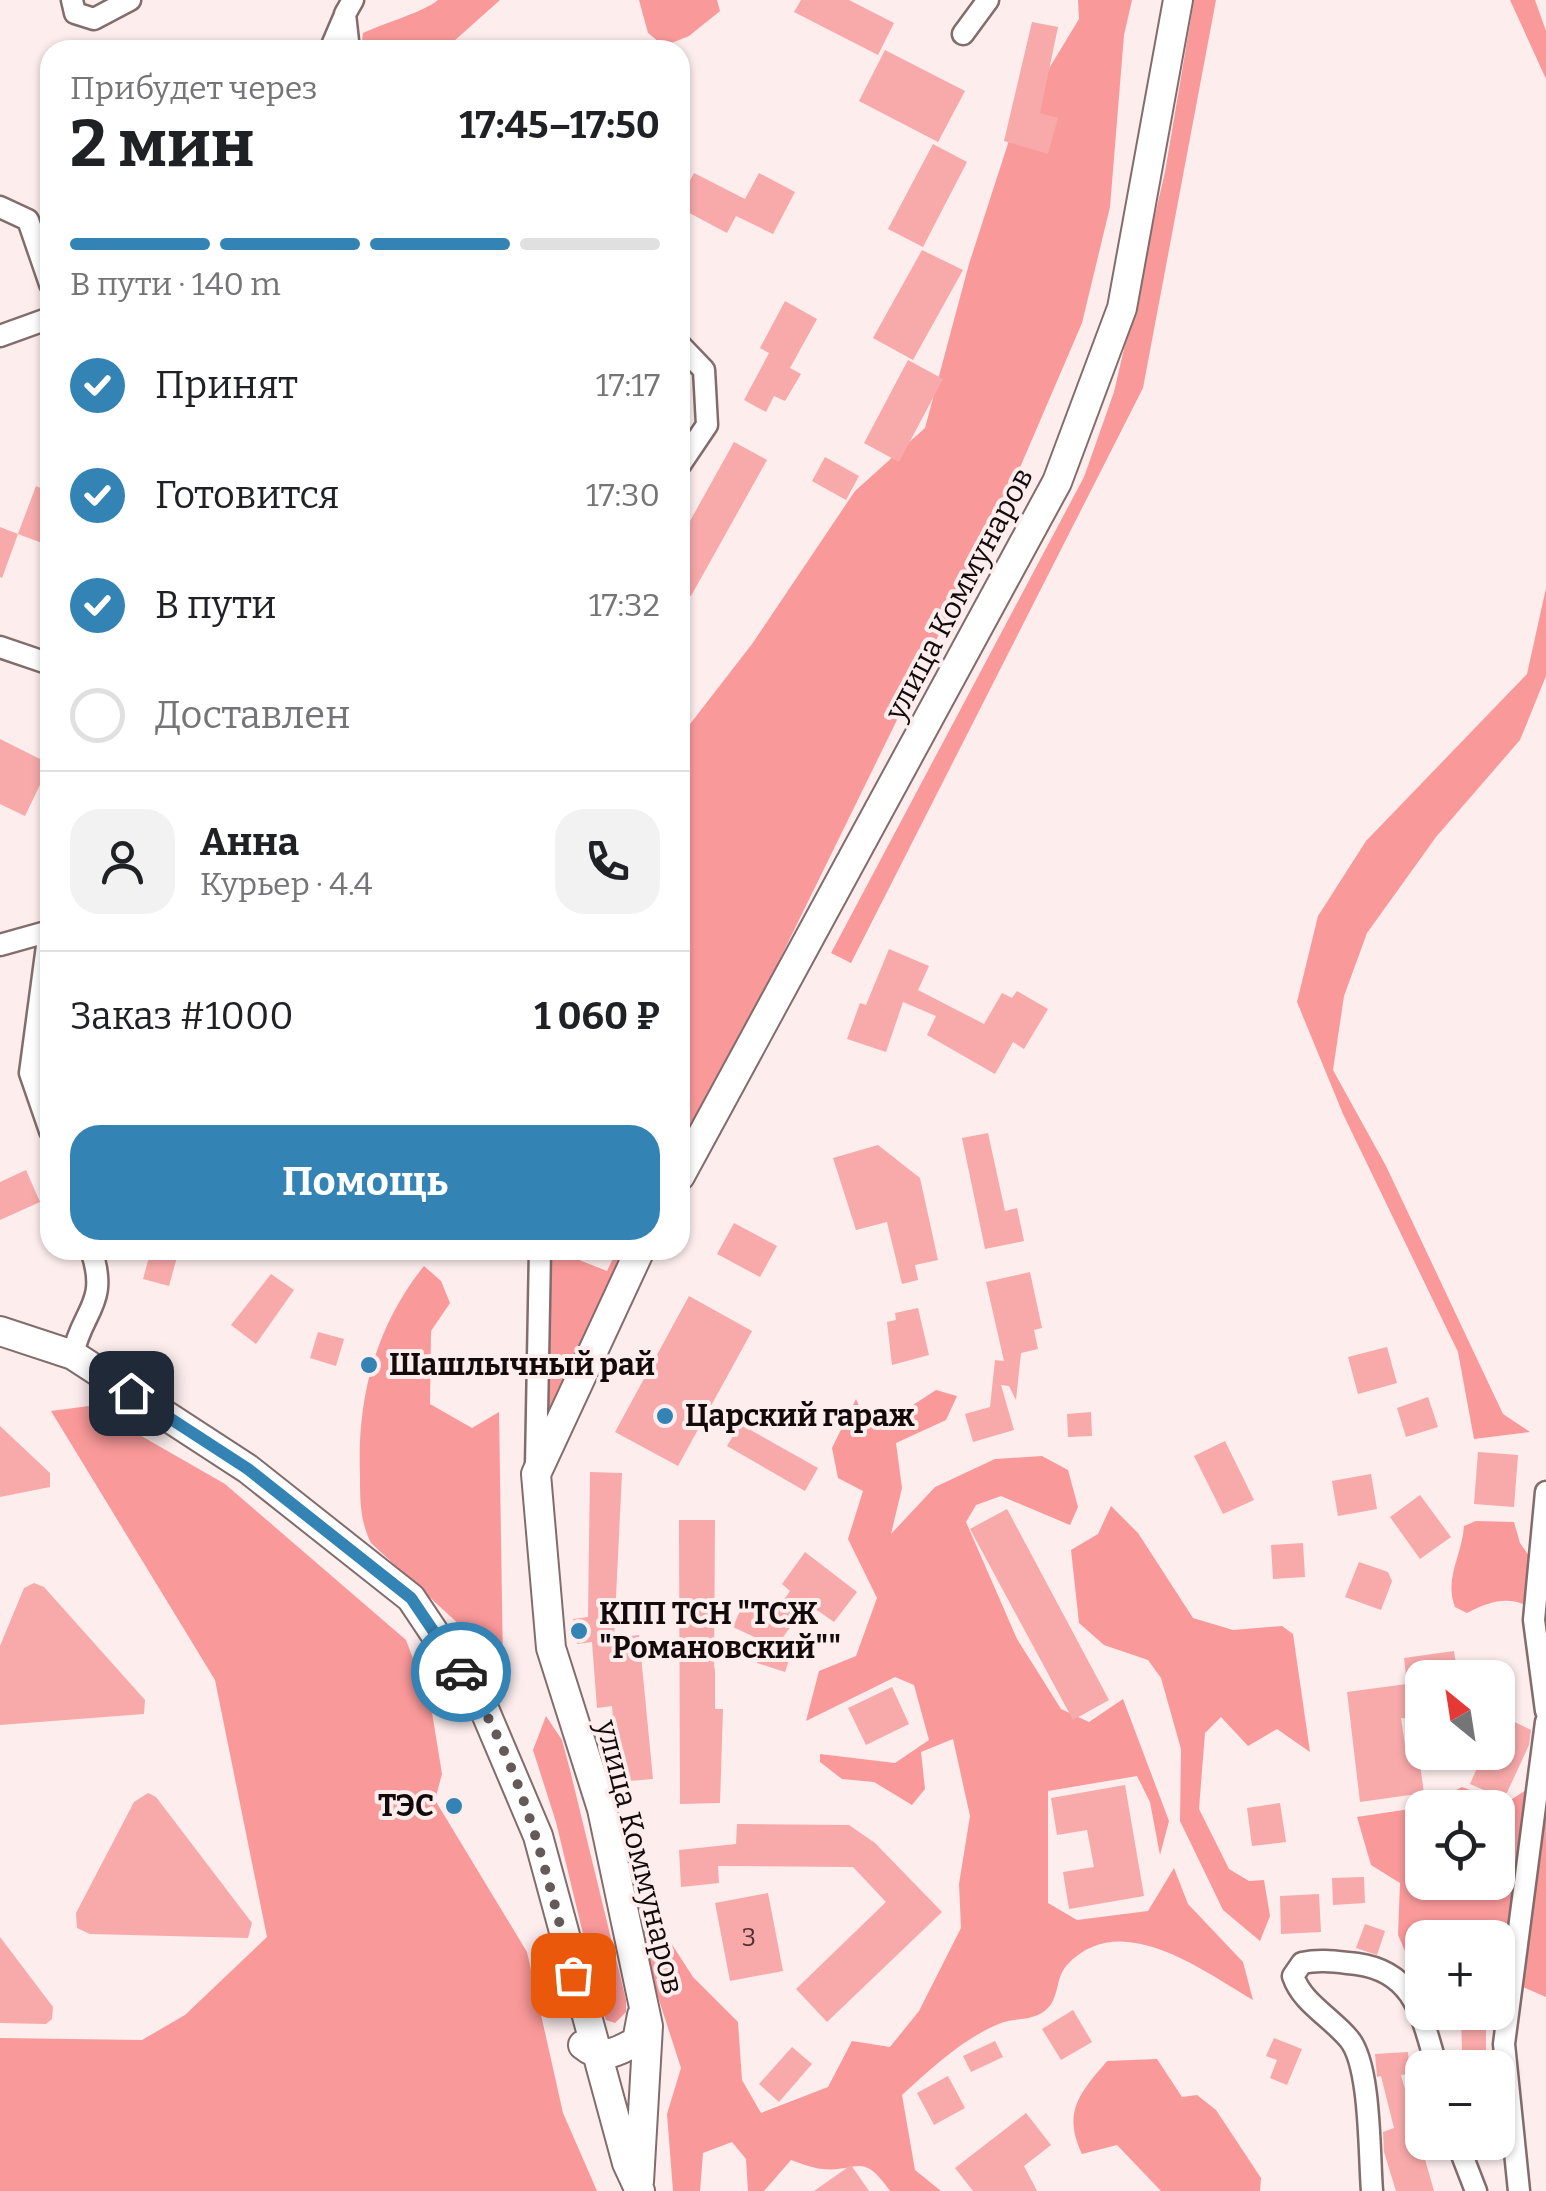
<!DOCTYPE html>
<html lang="ru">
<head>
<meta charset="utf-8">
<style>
  body { margin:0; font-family:Bitter,serif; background:#f2f2f2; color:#202124; height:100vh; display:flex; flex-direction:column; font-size:38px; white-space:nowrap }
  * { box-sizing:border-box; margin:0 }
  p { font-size:32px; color:#757577 }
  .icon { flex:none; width:55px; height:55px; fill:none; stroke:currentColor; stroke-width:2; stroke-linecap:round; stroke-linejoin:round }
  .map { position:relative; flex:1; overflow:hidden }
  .side { position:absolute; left:40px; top:40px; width:650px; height:1220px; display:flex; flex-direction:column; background:#fff; border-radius:30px; box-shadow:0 2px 8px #0004 }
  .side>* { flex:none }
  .needle { width:65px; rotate:330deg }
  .controls { position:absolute; left:1405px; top:1660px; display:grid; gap:20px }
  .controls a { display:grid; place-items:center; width:110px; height:110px; border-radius:20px; background:#fff; box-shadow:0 2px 8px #0004; font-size:50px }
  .pin { position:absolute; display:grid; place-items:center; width:85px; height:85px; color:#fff; margin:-42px; border-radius:20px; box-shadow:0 5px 15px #0006 }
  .courier { position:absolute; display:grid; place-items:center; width:100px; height:100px; margin:-50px; border:8px solid #3383b5; border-radius:50%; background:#fff; color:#222; box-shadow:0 2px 12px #0007 }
  .head em { font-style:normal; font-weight:700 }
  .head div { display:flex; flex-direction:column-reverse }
  .head { display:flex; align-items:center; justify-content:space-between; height:170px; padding:0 30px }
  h1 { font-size:65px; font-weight:700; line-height:75px }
  .bar { display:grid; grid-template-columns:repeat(4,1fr); gap:15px 10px; align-content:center; height:120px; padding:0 30px }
  .bar i { height:12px; border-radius:8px; background:#e0e0e0 }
  .bar .selected { background:#3383b5 }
  .bar p { grid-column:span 4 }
  .line { display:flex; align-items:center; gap:25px; padding:0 30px; border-top:2px solid #e0e0e0 }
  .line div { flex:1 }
  .round { display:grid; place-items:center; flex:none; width:105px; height:105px; border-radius:30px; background:#f2f2f2 }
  ol { padding:0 30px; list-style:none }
  li { display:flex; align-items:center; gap:30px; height:110px }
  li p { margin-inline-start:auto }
  li .icon { padding:10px; border-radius:50%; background:#3383b5; color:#fff; stroke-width:4 }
  li:last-child { color:#757577 }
  li i { width:55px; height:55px; border:5px solid #e0e0e0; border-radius:50% }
  .cta { display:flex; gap:20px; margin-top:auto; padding:20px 30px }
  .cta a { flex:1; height:115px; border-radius:30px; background:#3383b5; color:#fff; font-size:40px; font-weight:700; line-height:115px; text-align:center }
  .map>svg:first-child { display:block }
  .forest { fill:#fa999a; fill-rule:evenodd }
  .building { fill:#f8a9a9 }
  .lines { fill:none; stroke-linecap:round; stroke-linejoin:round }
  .minor-casing { stroke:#826c6c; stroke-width:25 }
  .secondary-casing { stroke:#826c6c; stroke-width:32 }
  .minor { stroke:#fff; stroke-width:20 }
  .secondary { stroke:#fff; stroke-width:28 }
  .done { stroke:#655a5a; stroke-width:10; stroke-dasharray:0 18 }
  .route { stroke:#3383b5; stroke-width:12 }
  .poi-dot { fill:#3383b5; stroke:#fdeded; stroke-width:4 }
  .labels { text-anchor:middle; stroke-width:8; stroke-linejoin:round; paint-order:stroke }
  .number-label { font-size:25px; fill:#4c3232 }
  .street-label { font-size:30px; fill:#130b0b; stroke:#fdeded }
  .poi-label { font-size:30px; font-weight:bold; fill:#130b0b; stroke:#fdeded; text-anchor:start }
</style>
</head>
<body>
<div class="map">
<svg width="1546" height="2191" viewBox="0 0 1546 2191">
  <rect width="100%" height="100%" fill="#fdeded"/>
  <path class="forest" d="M 438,0 L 500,0 L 444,50 L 361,50 L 363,33 C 382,24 426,11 438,0 Z
    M 639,0 L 717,0 L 720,11 L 689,36 L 664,46 L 648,33 Z
    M 1078,0 L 1132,0 L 1124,35 L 1110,207 L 1082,323 L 1015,479 L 680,1163 L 680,930 L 686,914 L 680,900 L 680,737 L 752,644 L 855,491 L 925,428 L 969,264 L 1013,128 L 1079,19 Z
    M 1194,0 L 1216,0 L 1143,388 L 851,963 L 831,953 L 1084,477 L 1114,392 L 1165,172 Z
    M 1510,0 L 1535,0 L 1546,31 L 1546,79 Z
    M 1546,588 L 1546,676 L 1520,740 L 1436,837 L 1367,933 L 1344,996 L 1333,1070 L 1386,1166 L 1503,1414 L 1530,1432 L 1474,1439 L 1458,1352 L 1343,1114 L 1297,1002 L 1318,916 L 1366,841 L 1527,674 Z
    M 540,1250 L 554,1250 L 607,1271 L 617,1250 L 638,1250 L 536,1474 Z
    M 424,1266 L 441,1281 L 450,1303 L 431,1331 L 430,1404 L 472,1428 L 499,1412 L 503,1665 L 371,1543 C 360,1521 360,1500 360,1475 C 357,1399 375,1327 424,1266 Z
    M 936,1390 L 957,1396 L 946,1420 L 896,1443 L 902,1488 L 891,1534 L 935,1487 L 995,1459 L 1042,1456 L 1068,1470 L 1078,1507 L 1070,1525 L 1001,1496 L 976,1505 L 966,1522 L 1017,1639 L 1061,1709 L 1089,1722 L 1123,1699 L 1169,1821 L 1160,1855 L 1150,1802 L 1137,1776 L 1048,1791 L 1048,1903 L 1077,1920 L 1148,1911 L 1174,1868 L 1188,1904 L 1243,1962 L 1253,2000 C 1203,1971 1120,1907 1067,1965 C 1053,1980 1062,2004 1038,2015 C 1027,2020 1012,2019 1001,2023 C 963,2038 932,2068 902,2095 L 915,2170 L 941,2191 L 890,2191 C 861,2150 858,2173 822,2169 C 812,2168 800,2163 791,2160 L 764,2191 L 748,2191 L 746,2159 L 732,2142 L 703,2153 L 700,2191 L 673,2191 L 667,2114 L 681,2068 L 639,1938 L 634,1894 L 641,1871 L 648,1867 L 662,1929 L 693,1977 L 738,2022 L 742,2080 L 761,2113 L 828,2087 L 852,2041 L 890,2047 L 919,2011 L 961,1928 L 959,1884 L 970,1816 L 953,1739 L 921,1752 L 925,1789 L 912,1805 L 874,1782 L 842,1779 L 820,1762 L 820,1754 L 895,1763 L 929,1740 L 914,1685 L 895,1677 L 806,1721 L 819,1671 L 856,1656 L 877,1598 L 848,1539 L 863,1491 L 838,1478 L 832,1448 L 856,1399 L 863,1415 L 887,1422 Z
    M 89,1406 L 225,1484 L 406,1640 L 431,1706 L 442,1774 L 435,1800 L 527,1952 L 563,2113 L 597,2191 L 0,2191 L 0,2038 L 142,2040 L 185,2015 L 267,1937 L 215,1680 L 51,1411 Z
    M 1111,1506 L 1138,1533 L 1193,1618 L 1233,1630 L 1282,1626 L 1293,1634 L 1310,1752 L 1277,1729 L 1248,1746 L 1221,1717 L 1205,1733 L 1199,1809 L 1229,1869 L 1249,1881 L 1264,1880 L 1270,1916 L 1260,1941 L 1223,1910 L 1180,1821 L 1181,1749 L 1161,1678 L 1148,1660 L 1104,1645 L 1079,1623 L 1071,1550 L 1098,1534 Z
    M 1476,1521 L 1514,1522 L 1520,1543 L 1546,1580 L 1546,1617 C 1517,1596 1499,1596 1467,1613 L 1455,1607 C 1444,1578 1462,1556 1464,1526 Z
    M 546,1716 L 562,1740 L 570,1770 L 626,2000 L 626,2012 L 615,2023 L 606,2020 L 598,1996 L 556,1822 L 533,1750 Z
    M 1532,1786 L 1546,1820 L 1546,1997 L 1516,1984 L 1498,1989 L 1498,1938 L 1466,1937 L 1449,1927 C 1418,1933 1424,1949 1417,1979 L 1398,1935 L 1400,1883 L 1371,1865 L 1357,1817 L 1423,1807 L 1462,1787 L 1506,1803 ZM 1422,1808 L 1498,1808 L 1498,1882 L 1422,1882 Z
    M 1157,2059 L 1182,2097 L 1197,2095 L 1216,2110 L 1261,2178 L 1260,2191 L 1161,2191 L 1117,2145 L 1082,2154 C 1062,2112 1080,2093 1107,2061 Z"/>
  <path class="building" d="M 801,0 L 849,0 L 894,23 L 878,55 L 794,12 Z
    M 1032,22 L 1058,27 L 1040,113 L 1058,118 L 1048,154 L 1004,141 Z
    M 885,50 L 965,91 L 938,142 L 859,101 Z
    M 933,144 L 967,162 L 923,247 L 888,229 Z
    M 694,173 L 745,199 L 759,173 L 795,192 L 773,234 L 736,216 L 727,233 L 680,208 L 680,185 L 686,188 Z
    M 922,250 L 963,270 L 913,360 L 873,338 Z
    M 785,301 L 817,319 L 790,368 L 801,374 L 785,401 L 774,396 L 766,412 L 744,400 L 769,353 L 760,348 Z
    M 908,360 L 943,379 L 899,462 L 864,443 Z
    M 734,442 L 767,460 L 691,596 L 680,589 L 680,539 Z
    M 825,457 L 859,476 L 846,500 L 812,481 Z
    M 36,486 L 50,492 L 50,546 L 18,534 Z
    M 0,527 L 18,534 L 2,578 L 0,577 Z
    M 0,739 L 50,764 L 25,816 L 0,804 Z
    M 889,949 L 929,966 L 918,990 L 984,1024 L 1002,993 L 1012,998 L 1017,991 L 1048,1009 L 1024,1049 L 1013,1042 L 995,1074 L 927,1035 L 936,1016 L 903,1002 L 886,1052 L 847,1039 L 860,1003 L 866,1005 Z
    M 988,1133 L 1005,1211 L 1017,1208 L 1024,1241 L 985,1249 L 962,1138 Z
    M 878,1145 L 920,1178 L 938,1260 L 915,1265 L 918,1280 L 902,1284 L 887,1222 L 856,1230 L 833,1158 Z
    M 26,1170 L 40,1202 L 0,1220 L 0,1182 Z
    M 734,1223 L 777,1246 L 760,1277 L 717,1254 Z
    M 151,1250 L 179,1250 L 169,1286 L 143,1279 Z
    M 1030,1272 L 1042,1328 L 1034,1330 L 1038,1349 L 1021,1353 L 1016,1400 L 1009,1386 L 1001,1385 L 1014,1430 L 973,1442 L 965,1414 L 990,1407 L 995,1360 L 1004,1361 L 986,1282 Z
    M 271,1274 L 294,1290 L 256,1344 L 231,1325 Z
    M 689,1296 L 752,1331 L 678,1466 L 615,1432 Z
    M 918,1308 L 929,1355 L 892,1365 L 887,1322 L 896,1320 L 895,1313 Z
    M 318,1332 L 344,1339 L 336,1366 L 310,1358 Z
    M 1387,1347 L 1397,1383 L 1358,1394 L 1348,1357 Z
    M 1428,1397 L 1438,1427 L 1406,1437 L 1397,1408 Z
    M 1091,1412 L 1092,1436 L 1068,1437 L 1067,1414 Z
    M 740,1424 L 818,1468 L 805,1491 L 727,1446 Z
    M 0,1426 L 50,1473 L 50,1487 L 0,1497 Z
    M 1225,1441 L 1254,1500 L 1223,1514 L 1194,1456 Z
    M 1478,1452 L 1518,1455 L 1514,1507 L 1474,1504 Z
    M 590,1472 L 622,1473 L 614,1638 L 639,1635 L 653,1779 L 618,1782 L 612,1706 L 597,1708 L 592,1642 L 577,1644 L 573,1619 L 588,1617 Z
    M 1371,1474 L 1377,1509 L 1338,1516 L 1332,1481 Z
    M 1420,1495 L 1451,1537 L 1420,1559 L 1390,1517 Z
    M 1007,1509 L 1109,1700 L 1073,1720 L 970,1529 Z
    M 679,1520 L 715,1520 L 714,1670 L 715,1666 L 715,1709 L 723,1709 L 720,1803 L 680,1804 Z
    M 1303,1543 L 1305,1577 L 1273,1579 L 1271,1545 Z
    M 805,1552 L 857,1592 L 834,1622 L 807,1603 L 779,1643 L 793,1648 L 785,1672 L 757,1663 L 765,1642 L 733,1627 L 743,1604 L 772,1617 L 790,1591 L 782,1584 Z
    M 1359,1562 L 1388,1572 L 1392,1581 L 1381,1610 L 1345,1597 Z
    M 34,1583 L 44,1587 L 145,1700 L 144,1714 L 0,1725 L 0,1646 L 24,1588 Z
    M 1454,1651 L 1458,1678 L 1422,1678 L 1422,1720 L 1401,1718 L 1407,1759 L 1419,1757 L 1424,1793 L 1360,1802 L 1347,1692 L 1407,1684 L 1404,1658 Z
    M 892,1687 L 909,1724 L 866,1745 L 848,1708 Z
    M 1498,1714 L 1531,1730 L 1529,1745 L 1504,1799 L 1470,1784 L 1484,1752 L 1498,1752 Z
    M 1125,1785 L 1144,1896 L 1069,1909 L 1063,1872 L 1094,1867 L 1087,1830 L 1057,1835 L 1051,1798 Z
    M 148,1793 L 156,1797 L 252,1923 L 248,1938 L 90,1934 L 77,1928 L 76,1913 L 134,1802 Z
    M 1280,1803 L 1286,1842 L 1252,1846 L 1247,1808 Z
    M 737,1824 L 849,1825 L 875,1843 L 942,1912 L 827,2022 L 796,1989 L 886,1902 L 853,1867 L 718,1866 L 719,1883 L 681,1887 L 679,1850 L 736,1844 Z
    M 1364,1877 L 1365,1903 L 1333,1905 L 1332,1878 Z
    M 768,1893 L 783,1971 L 730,1981 L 715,1903 Z
    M 1319,1894 L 1321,1932 L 1281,1934 L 1280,1896 Z
    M 1365,1924 L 1385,1931 L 1377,1955 L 1356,1948 Z
    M 0,1937 L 53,2007 L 52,2019 L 46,2024 L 0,2023 Z
    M 1073,2010 L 1092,2042 L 1061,2060 L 1042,2029 Z
    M 1461,2012 L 1486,2012 L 1486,2051 L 1462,2051 Z
    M 1274,2038 L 1302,2049 L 1287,2085 L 1270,2078 L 1277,2060 L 1266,2056 Z
    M 995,2041 L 1003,2057 L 971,2072 L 963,2056 Z
    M 792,2047 L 812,2064 L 779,2102 L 759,2084 Z
    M 1408,2052 L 1410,2074 L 1401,2075 L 1434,2191 L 1396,2191 L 1384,2152 L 1383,2132 L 1394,2128 L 1381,2076 L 1377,2077 L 1375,2054 Z
    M 948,2076 L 965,2108 L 934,2125 L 917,2093 Z
    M 1026,2113 L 1051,2145 L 1024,2166 L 1037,2191 L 973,2191 L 955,2168 Z
    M 851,2165 L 869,2191 L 814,2191 Z"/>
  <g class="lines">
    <defs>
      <path id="minor" d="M 72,0 L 75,13 L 94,19 L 130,0
        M 963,34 L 988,0
        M 330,50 L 345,15
        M 349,50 L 345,14 L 353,0
        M 0,207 L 28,220 L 50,284
        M 0,336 L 50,318
        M 680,345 L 704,370 L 707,425 L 680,465
        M 0,647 L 50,664
        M 49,931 L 30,1073 L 50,1131
        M 0,945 L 50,931
        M 73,1355 C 81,1311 110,1304 91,1250
        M 536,1467 L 540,1250
        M 1546,1492 L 1534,1620 L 1546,1711
        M 1457,2142 L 1476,2191
        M 1372,2191 C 1369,2155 1371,2065 1349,2039 C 1331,2017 1302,2003 1293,1976 L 1302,1963 C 1321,1959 1337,1962 1357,1964 C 1416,1972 1422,2018 1437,2068
        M 1519,2191 L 1504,2044 L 1546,1722"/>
      <path id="secondary" d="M 680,1176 L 1057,482 L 1122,308 L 1178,0
        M 0,1331 L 73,1355 L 248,1469 L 411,1598 L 482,1704 L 538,1836 L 627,2163 L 640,2191
        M 583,2045 C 602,2061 618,2052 637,2041 L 642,2015
        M 639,2182 L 648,2026 L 602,1809 L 551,1648 L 536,1474 L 640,1250"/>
    </defs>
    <use href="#minor" class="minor-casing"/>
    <use href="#secondary" class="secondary-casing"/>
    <use href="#minor" class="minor"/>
    <use href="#secondary" class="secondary"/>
  </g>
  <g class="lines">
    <path class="done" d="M 461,1672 C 523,1765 545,1869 573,1975"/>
    <path class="route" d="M 131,1393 L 248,1469 L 411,1598 L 461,1672"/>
  </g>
  <g class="poi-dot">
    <circle cx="369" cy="1365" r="10"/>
    <circle cx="665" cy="1416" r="10"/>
    <circle cx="579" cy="1631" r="10"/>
    <circle cx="454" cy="1806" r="10"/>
  </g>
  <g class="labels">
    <g class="number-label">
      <text x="749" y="1946">3</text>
    </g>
    <g class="street-label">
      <text transform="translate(959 594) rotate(-62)" y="10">улица Коммунаров</text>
      <text transform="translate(640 1857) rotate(76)" y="10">улица Коммунаров</text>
    </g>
    <g class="poi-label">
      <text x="389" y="1375">Шашлычный рай</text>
      <text x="685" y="1426">Царский гараж</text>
      <text x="599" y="1624">КПП ТСН "ТСЖ<tspan x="599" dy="34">"Романовский""</tspan></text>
      <text x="434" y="1816" text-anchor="end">ТЭС</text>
    </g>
  </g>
</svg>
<div class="controls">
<a><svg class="needle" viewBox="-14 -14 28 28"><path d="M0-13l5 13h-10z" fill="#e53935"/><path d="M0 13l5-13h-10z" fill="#757577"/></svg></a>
<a><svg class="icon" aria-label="locate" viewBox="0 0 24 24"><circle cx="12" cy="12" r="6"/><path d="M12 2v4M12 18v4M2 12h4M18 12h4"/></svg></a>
<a>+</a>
<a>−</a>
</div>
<div class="pin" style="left:573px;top:1975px;background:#ea580c"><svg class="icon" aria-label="bag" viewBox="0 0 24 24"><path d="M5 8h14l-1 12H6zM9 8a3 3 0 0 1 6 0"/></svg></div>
<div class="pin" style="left:131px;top:1393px;background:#1f2937"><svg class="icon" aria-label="home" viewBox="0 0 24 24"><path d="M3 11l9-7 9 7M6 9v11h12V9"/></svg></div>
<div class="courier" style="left:461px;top:1672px"><svg class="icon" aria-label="car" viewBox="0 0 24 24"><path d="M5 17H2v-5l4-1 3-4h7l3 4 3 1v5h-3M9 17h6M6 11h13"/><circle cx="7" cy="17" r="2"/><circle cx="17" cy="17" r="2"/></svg></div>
<section class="side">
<div class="head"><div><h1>2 мин</h1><p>Прибудет через</p></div><em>17:45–17:50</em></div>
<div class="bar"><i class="selected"></i><i class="selected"></i><i class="selected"></i><i></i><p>В пути · 140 m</p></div>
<ol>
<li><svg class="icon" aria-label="check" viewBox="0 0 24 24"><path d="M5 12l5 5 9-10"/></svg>Принят<p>17:17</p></li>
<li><svg class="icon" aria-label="check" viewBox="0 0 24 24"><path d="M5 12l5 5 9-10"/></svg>Готовится<p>17:30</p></li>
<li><svg class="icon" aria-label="check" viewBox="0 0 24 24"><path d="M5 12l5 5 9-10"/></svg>В пути<p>17:32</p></li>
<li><i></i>Доставлен</li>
</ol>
<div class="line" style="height:180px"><a class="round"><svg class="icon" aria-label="person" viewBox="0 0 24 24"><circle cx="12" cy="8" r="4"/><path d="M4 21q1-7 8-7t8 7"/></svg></a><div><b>Анна</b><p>Курьер · 4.4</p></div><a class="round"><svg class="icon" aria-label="phone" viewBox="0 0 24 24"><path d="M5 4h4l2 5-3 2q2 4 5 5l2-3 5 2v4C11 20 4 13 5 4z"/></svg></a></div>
<div class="line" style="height:130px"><div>Заказ #1000</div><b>1 060 ₽</b></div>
<div class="cta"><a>Помощь</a></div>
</section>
</div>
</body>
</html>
